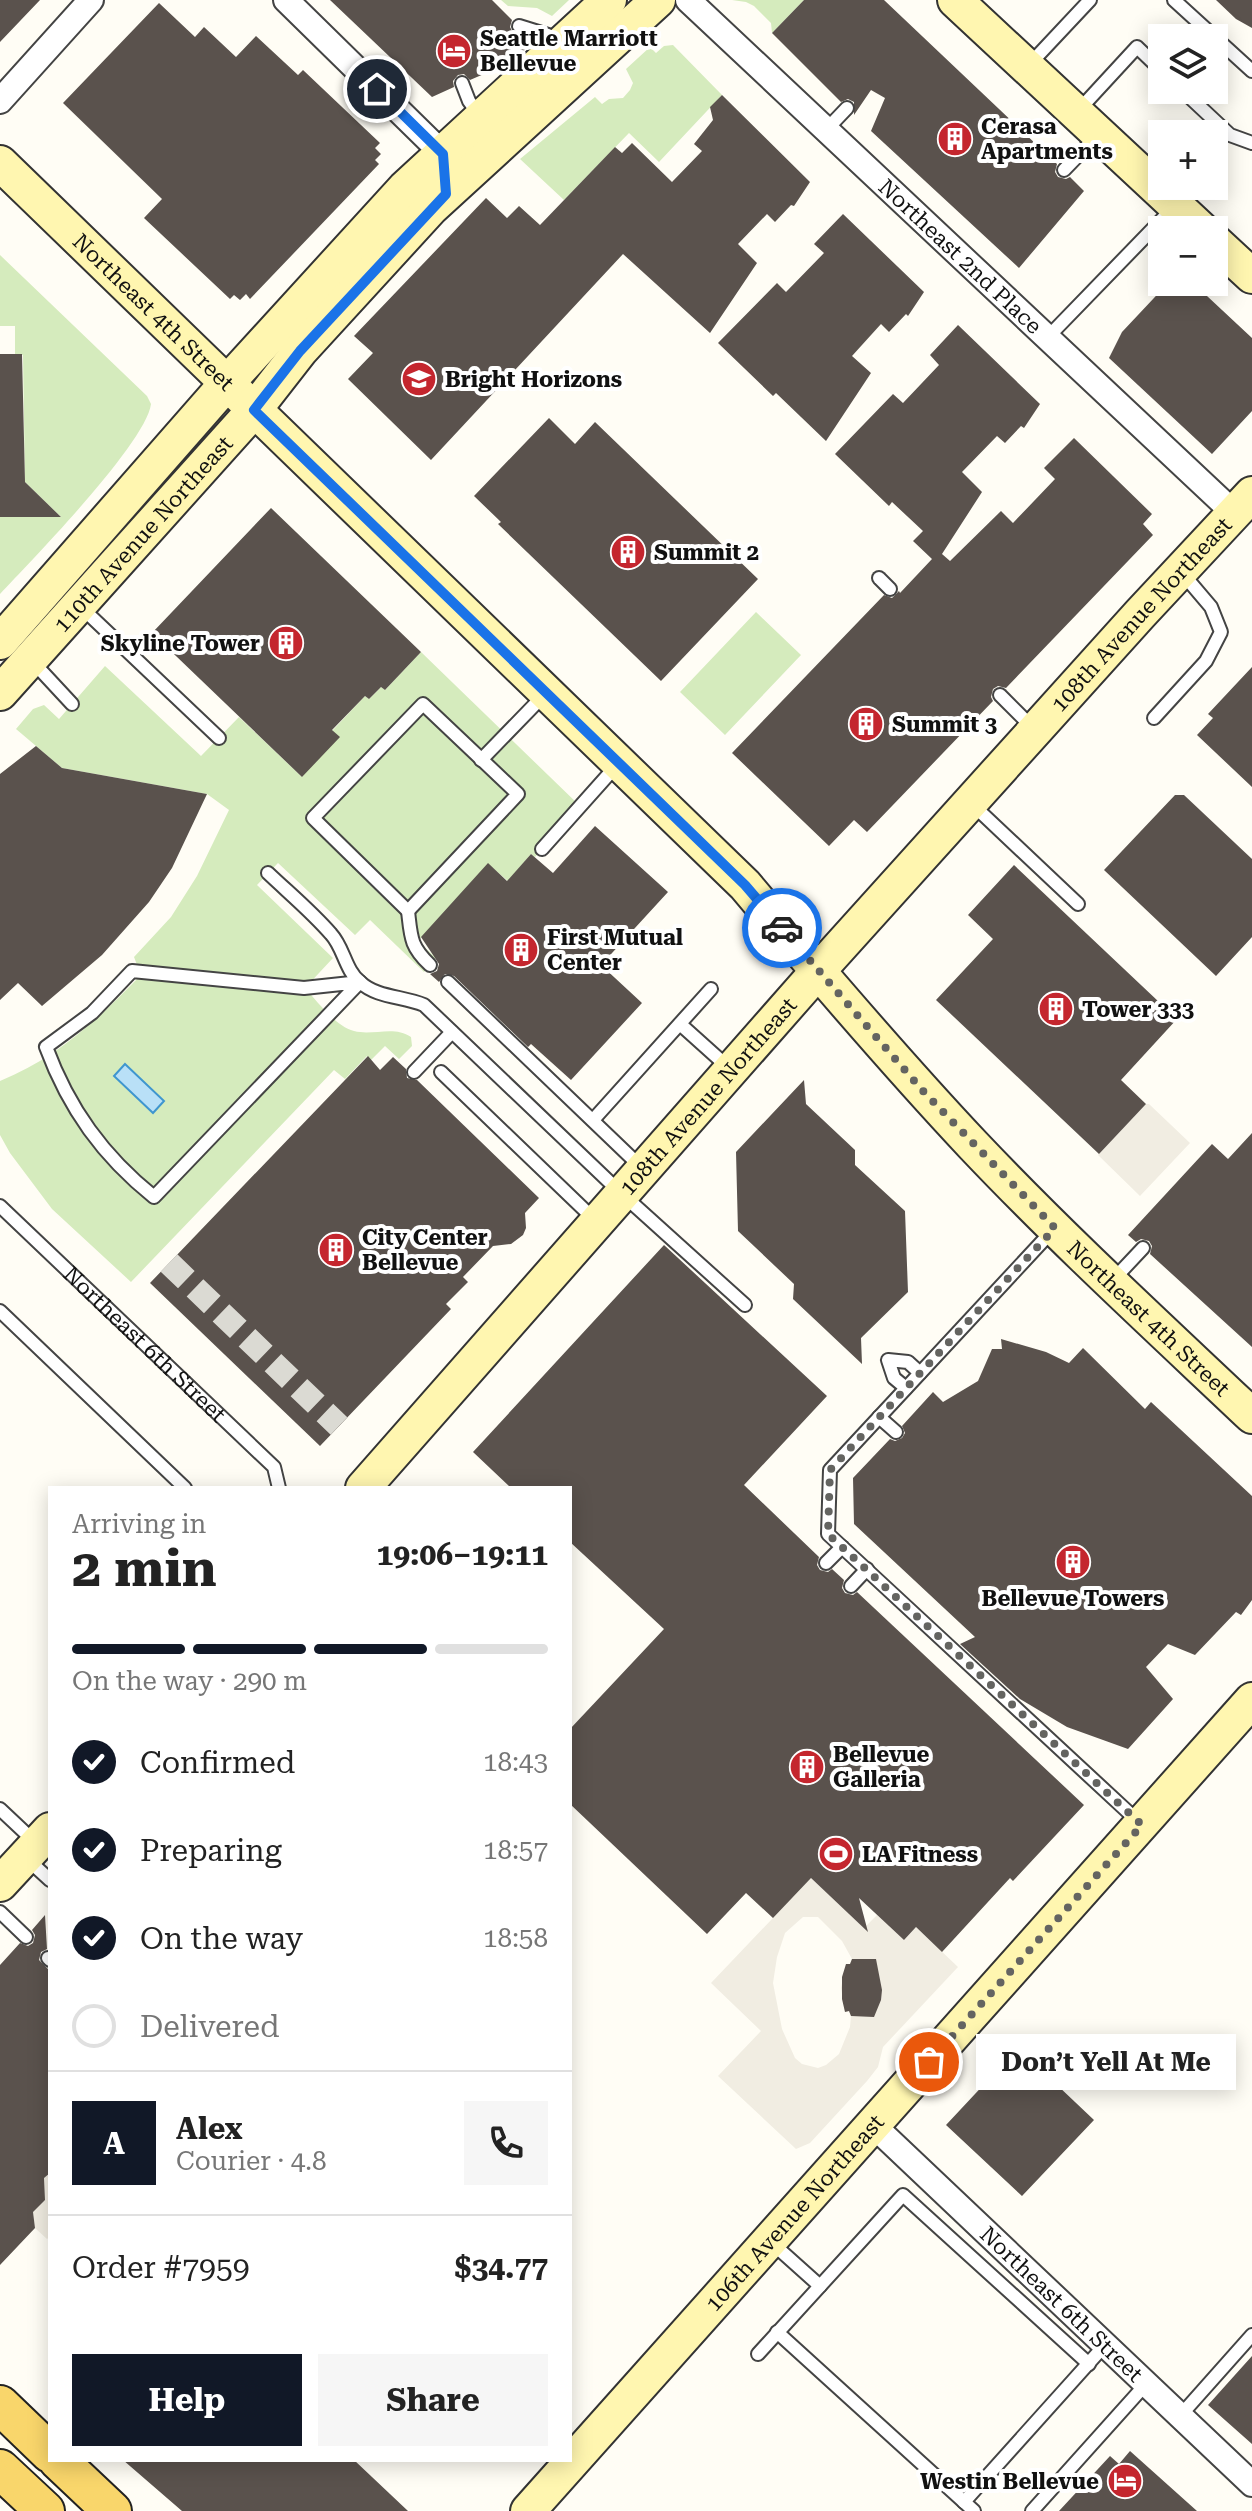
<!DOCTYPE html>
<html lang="en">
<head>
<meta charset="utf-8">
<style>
  body { margin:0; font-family:"Roboto Serif",serif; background:#f6f6f6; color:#222; height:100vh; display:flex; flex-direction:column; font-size:30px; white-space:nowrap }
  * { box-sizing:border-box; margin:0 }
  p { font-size:26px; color:#767676 }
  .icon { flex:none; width:44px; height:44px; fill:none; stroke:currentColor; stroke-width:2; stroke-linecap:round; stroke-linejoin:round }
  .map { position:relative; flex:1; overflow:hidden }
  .side { position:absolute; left:48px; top:1486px; width:524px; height:976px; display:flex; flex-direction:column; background:#fff; border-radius:0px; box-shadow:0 4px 20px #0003 }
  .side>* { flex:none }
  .fabs { position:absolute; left:1148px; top:24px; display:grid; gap:16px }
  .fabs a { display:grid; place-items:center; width:80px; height:80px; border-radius:0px; background:#fff; box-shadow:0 4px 20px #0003; font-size:40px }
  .pin { position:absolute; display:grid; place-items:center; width:68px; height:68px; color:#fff; margin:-34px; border:4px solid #fff; border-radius:50%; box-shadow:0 2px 8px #0007 }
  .courier { position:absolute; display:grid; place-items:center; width:80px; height:80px; margin:-40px; border:6px solid #1a73e8; border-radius:50%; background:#fff; color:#222; box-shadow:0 2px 10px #0007 }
  .bubble { position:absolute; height:56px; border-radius:0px; background:#fff; box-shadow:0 4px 20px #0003; font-size:26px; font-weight:700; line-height:56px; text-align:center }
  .head em { font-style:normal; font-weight:700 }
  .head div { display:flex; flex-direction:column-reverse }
  .head { display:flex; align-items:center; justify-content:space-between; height:136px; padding:0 24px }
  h1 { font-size:52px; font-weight:700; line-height:60px }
  .bar { display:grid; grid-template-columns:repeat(4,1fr); gap:12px 8px; align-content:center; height:96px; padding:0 24px }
  .bar i { height:10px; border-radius:6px; background:#e0e0e0 }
  .bar .on { background:#111827 }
  .bar p { grid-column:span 4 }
  .line { display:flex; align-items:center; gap:20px; padding:0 24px; border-top:2px solid #e0e0e0 }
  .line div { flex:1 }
  .round { display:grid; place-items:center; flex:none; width:84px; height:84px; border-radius:0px; background:#f6f6f6 }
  ol { padding:0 24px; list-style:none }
  li { display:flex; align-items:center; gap:24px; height:88px }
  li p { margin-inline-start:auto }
  li .icon { padding:8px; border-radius:50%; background:#111827; color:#fff; stroke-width:4 }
  li:last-child { color:#767676 }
  li i { width:44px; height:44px; border:4px solid #e0e0e0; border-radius:50% }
  .button { display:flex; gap:16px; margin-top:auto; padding:16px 24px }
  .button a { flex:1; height:92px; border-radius:0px; background:#111827; color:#fff; font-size:32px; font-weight:700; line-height:92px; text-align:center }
  .button a+a { background:#f6f6f6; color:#222 }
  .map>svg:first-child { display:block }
  .green { fill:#d5ebbd }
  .plaza { fill:#f1ede2; fill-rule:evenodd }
  .water { fill:#b9e0f7; stroke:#3f96cf; stroke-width:2 }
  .building { fill:#5a524d }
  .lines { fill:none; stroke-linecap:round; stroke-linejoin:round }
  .street-tunnel { stroke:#dbdad3; stroke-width:24; stroke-dasharray:24 12; stroke-linecap:butt }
  .lane-casing { stroke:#444; stroke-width:16 }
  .street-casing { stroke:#444; stroke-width:28 }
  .secondary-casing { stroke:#333; stroke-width:38 }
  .primary-casing { stroke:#222; stroke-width:42 }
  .lane { stroke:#fff; stroke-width:12 }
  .street { stroke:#fff; stroke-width:24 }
  .secondary { stroke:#fff6b0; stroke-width:34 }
  .primary { stroke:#f9d66b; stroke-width:38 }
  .done { stroke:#646461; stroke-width:8; stroke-dasharray:0 14.4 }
  .route { stroke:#1a73e8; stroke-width:10 }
  .labels { text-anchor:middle; stroke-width:8; stroke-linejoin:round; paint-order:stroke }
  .poi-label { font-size:22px; font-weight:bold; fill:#111; stroke:#fff; text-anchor:start }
  .street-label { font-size:22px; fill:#111; stroke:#fff }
</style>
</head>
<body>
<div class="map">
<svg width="1252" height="2511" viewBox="0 0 1252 2511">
  <rect width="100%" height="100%" fill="#fffdf5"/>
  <path class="green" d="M 501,0 L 569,0 L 552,16 L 537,8 L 508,6 Z
    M 732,0 L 804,0 L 772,33 L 771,23 L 754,6 L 746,2 Z
    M 673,45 L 722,95 L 659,162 L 629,133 L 564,200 L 520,159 L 595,97 L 602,104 L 609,99 L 623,98 L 630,90 L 633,83 L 626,69 L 650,47 L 656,53 L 664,46 Z
    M 0,255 L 147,396 L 151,404 C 146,443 32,560 0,594 L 0,517 L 61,517 L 25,482 L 23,355 L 15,354 L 15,326 L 0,326 Z
    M 756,612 L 801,655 L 725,735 L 680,692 Z
    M 421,652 L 580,806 L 535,857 L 531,854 L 508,881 L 488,864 L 418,941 L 436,958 L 424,972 L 370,920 L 355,935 L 278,863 L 257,885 L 333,958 L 305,988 C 318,1002 335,1026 354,1031 C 373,1036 394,1025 411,1037 L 412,1046 L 399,1059 L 385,1046 L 371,1060 L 367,1056 L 345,1079 L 334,1070 L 131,1282 L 52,1209 L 10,1153 L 0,1135 L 0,1081 C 57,1058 99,1018 141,975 L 134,957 L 171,917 L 197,876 L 229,810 L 207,794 L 62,768 L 16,729 L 33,709 L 44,705 L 59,719 L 105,666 L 201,756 L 239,717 L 302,777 L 332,731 L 365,696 L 369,699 L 381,687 L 385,690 Z"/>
  <path class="plaza" d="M 1146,1104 L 1149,1104 L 1190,1143 L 1140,1196 L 1098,1155 Z
    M 811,1878 L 864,1928 L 877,1915 L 904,1940 L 916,1927 L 958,1967 L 883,2047 L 878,2067 L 867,2081 L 810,2143 L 796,2149 L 718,2076 L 761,2031 L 711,1983 ZM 803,1917 L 818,1917 L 842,1941 L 852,1959 L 850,1964 L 846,1964 L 841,1988 L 845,2012 L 849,2011 L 851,2016 L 850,2027 L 839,2054 L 826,2065 L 818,2068 L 802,2064 L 795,2058 L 782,2029 L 773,1983 L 777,1957 L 785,1933 Z
    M 50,2173 L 50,2236 L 47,2239 L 35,2228 L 33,2212 L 45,2200 L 44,2178 Z"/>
  <path class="water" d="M 125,1064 L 164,1101 L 153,1113 L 114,1076 Z"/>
  <path class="building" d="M 0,0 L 40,0 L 0,42 Z
    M 330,0 L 492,0 L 512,20 L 510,27 L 513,33 L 534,41 L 512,62 L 470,80 L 464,74 L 458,75 L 453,81 L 454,87 L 432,97 Z
    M 804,0 L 884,0 L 1057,164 L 1055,172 L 1058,177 L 1066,179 L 1070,177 L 1084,191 L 1019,268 L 871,131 L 885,98 L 871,90 L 854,115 L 854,102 L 848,99 L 841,102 L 772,33 Z
    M 1216,0 L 1252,0 L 1252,28 L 1236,19 Z
    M 159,3 L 195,37 L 204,27 L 236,57 L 256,36 L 298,75 L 303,70 L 380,143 L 375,148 L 381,154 L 375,160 L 379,164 L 250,299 L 246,294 L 240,300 L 234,295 L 230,299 L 144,218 L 162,199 L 63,103 Z
    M 722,95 L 810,182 L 794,206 L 791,205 L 775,222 L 767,214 L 738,244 L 757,263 L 710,333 L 623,254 L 431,460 L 348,379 L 373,353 L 354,336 L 486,198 L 507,218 L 519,206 L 540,225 L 615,147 L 622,153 L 632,143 L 672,182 L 702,151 L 694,144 L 713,120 L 710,107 Z
    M 843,214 L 924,292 L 908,316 L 906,314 L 889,332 L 881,324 L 852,356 L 871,373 L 826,441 L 776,393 L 773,396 L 718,343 L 777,283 L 786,292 L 824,253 L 814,244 Z
    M 1169,282 L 1192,282 L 1252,338 L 1252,411 L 1212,454 L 1109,358 L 1122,332 Z
    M 958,325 L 1040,404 L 1024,428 L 1021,426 L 1005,443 L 997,436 L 962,472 L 982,492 L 942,554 L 950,561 L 1001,511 L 1013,523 L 1055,479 L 1044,468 L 1074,438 L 1152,514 L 1143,524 L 1153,535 L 1006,688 L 998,686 L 993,689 L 991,697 L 993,701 L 867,832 L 854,820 L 829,846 L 732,753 L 884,595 L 892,598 L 899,591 L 900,593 L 932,559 L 913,541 L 923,531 L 892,502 L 889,506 L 835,454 L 893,394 L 903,403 L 939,365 L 930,355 Z
    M 0,354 L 22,354 L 25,482 L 61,517 L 0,517 Z
    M 549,418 L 575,444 L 595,422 L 758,579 L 661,681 L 498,524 L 501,522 L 474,496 Z
    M 271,508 L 421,652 L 385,690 L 381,687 L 369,699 L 365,696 L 332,730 L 340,737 L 302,777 L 152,633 Z
    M 1252,667 L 1252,787 L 1197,735 L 1213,718 L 1208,714 Z
    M 36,746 L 62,768 L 207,794 L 172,868 L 149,902 L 102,955 L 42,1006 L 18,983 L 0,1000 L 0,774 Z
    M 1175,795 L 1184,795 L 1252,859 L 1252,937 L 1216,976 L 1104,870 Z
    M 595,826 L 668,892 L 601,965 L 642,1003 L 571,1080 L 531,1044 L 528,1047 L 454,976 L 445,974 L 439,982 L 430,974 L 437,971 L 439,964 L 421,937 L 488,863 L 507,881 L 531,854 L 553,873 Z
    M 1014,865 L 1177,1019 L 1121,1080 L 1146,1104 L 1099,1154 L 936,1000 L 993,939 L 968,915 Z
    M 368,1056 L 380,1070 L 393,1057 L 406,1069 L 407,1078 L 417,1080 L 539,1198 L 525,1213 L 526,1228 L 523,1235 L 511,1244 L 493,1246 L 463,1277 L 468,1282 L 446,1304 L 451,1309 L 320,1446 L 150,1283 Z
    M 804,1080 L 806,1104 L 855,1150 L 855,1165 L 905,1211 L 908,1292 L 861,1338 L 862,1364 L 793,1299 L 794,1284 L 738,1231 L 736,1152 Z
    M 1252,1133 L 1252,1347 L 1150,1254 L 1152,1246 L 1149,1241 L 1141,1239 L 1136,1242 L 1128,1235 L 1212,1144 L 1228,1159 Z
    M 664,1245 L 827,1396 L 744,1485 L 819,1557 L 817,1565 L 820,1570 L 828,1572 L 832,1569 L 844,1580 L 842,1588 L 845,1593 L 853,1595 L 857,1592 L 1084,1805 L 1013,1881 L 1010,1878 L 942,1952 L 916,1927 L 904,1940 L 859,1898 L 868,1932 L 811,1878 L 773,1918 L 746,1893 L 707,1934 L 570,1804 L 570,1729 L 664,1629 L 570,1542 L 570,1488 L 511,1488 L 473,1452 Z
    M 1001,1339 L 1046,1352 L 1069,1363 L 1083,1348 L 1145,1409 L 1151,1402 L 1252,1496 L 1252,1600 L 1241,1615 L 1236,1612 L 1195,1655 L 1168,1644 L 1146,1667 L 1173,1699 L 1128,1749 L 1067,1727 L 1020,1699 L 960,1644 L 975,1637 L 854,1524 L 853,1478 L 890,1439 L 895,1441 L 902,1438 L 905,1433 L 902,1426 L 933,1392 L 943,1402 L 978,1381 L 992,1349 L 1002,1349 Z
    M 45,1915 L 47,1949 L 41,1952 L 39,1960 L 48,1969 L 49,1991 L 50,2173 L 44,2178 L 45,2200 L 33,2212 L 35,2228 L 0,2265 L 0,1965 L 20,1943 L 28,1946 L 33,1943 L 35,1935 L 32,1930 Z
    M 852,1959 L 876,1959 L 882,1990 L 881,2000 L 874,2017 L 851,2016 L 849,2011 L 845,2012 L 842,1999 L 842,1977 L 846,1964 L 850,1964 Z
    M 1018,2048 L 1094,2120 L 1022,2196 L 946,2125 Z
    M 1252,2356 L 1252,2444 L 1208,2405 Z
    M 1130,2451 L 1197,2511 L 1059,2511 L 1110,2456 L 1119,2464 Z
    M 123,2460 L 354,2460 L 408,2511 L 182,2511 Z"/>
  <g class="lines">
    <path class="street-tunnel" d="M 169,1263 L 339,1426"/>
    <defs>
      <g id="lane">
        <path d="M 1174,0 L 1252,71"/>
        <path d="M 519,26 L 548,35 L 556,48"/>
        <path d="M 1029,65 L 1090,0"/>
        <path d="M 462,83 L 469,101 L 479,115"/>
        <path d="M 1182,90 L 1230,135 L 1252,143"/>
        <path d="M 1078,111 L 1137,47 L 1162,71"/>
        <path d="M 826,130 L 847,108"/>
        <path d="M 1064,170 L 1097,136"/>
        <path d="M 1047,338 L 1173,208"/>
        <path d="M 879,578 L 890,589"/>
        <path d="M 82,608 L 219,738"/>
        <path d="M 33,662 L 72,704"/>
        <path d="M 1000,695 L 1034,729"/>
        <path d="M 423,704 L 518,794 L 408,911 L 313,818 Z"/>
        <path d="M 1154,718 L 1206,661 L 1221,632 L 1211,607 L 1183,574"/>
        <path d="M 481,760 L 546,693"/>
        <path d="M 973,805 L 1078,904"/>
        <path d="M 542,849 L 617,765"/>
        <path d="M 268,873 C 289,893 312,912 331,934 C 344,948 345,970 360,982 C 377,998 403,996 424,1005 L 622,1194 L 745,1305"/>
        <path d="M 408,911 C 411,937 410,946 430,965"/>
        <path d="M 132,971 L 304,988 L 360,982 L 154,1197 C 103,1156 69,1109 46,1047 L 92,1013 Z"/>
        <path d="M 448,982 L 642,1168"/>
        <path d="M 680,1024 L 729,1068"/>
        <path d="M 414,1072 L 452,1032"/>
        <path d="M 441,1072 L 595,1220"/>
        <path d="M 593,1120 L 711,989"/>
        <path id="s1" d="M 0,1206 L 274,1467 L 279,1488"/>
        <path d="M 1053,1230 L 830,1470 L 828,1534 L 1141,1824"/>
        <path d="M 1112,1281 L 1143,1248"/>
        <path d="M 0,1311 L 185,1488"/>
        <path d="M 906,1388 L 894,1378 L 888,1360 L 908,1362 L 920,1373"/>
        <path d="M 879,1417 L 896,1432"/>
        <path d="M 826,1563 L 842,1547"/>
        <path d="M 851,1586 L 867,1569"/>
        <path d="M 0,1809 L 35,1842"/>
        <path d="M 26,1858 L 50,1880"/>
        <path d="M 0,1912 L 26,1937"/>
        <path d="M 48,1958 L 50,1960"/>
        <path d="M 772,2243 L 820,2286"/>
        <path d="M 777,2332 L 974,2511"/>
        <path d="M 758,2354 L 903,2195 L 1089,2364"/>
        <path d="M 1180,2416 L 1252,2335"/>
        <path d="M 964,2502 L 1105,2345"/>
        <path d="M 1032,2511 L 1146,2384"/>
      </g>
      <g id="street">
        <path d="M 286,0 L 443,154"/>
        <path id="s2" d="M 688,0 L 1234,513"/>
        <path d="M 0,101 L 91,0"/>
        <path id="s3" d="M 873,2125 L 1252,2484"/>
      </g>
      <g id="secondary">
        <path d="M 955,0 L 1202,230"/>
        <path id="s4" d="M 0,163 L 745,885 C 819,973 894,1061 973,1145 C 1062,1239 1158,1327 1252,1416"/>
        <path d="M 1214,241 L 1252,276"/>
        <path d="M 0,642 L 227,383 L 405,188 L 609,0"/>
        <path id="s5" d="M 0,693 L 254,410 L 300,351 L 431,208 L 658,0"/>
        <path id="s6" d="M 363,1488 L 818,971 L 1140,614 L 1252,494"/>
        <path d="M 0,1884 L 50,1830"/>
        <path id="s7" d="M 528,2511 L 1252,1700"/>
      </g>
      <path id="primary" d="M 0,2405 L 50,2453
        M 58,2460 L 112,2511
        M 0,2469 L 45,2511"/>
    </defs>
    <use href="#lane" class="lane-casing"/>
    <use href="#street" class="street-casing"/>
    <use href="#secondary" class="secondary-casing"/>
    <use href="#primary" class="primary-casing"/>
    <use href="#lane" class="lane"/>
    <use href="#street" class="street"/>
    <use href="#secondary" class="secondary"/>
    <use href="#primary" class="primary"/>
  </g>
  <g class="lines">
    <path class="done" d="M 782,928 L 923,1091 L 1055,1228 L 830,1470 L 828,1534 L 1142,1825 L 929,2062"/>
    <path class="route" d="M 377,89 L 443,154 L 446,194 L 300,351 L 254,410 L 745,885 L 782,928"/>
  </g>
  <defs>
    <symbol id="hotel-disc" viewBox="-11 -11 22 22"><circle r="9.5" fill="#c4262e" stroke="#fff"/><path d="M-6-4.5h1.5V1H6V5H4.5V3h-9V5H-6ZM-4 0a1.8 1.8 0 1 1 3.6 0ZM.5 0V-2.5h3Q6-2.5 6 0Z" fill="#fff"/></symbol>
    <symbol id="building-disc" viewBox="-11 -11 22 22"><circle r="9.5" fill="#c4262e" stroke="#fff"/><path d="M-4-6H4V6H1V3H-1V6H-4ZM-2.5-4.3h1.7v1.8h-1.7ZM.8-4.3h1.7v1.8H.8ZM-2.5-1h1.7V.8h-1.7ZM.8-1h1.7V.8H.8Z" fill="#fff"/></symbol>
    <symbol id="school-disc" viewBox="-11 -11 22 22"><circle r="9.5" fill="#c4262e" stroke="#fff"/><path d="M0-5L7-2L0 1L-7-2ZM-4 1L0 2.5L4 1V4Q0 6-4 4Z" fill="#fff"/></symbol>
    <symbol id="stadium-disc" viewBox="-11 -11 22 22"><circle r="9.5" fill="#c4262e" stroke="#fff"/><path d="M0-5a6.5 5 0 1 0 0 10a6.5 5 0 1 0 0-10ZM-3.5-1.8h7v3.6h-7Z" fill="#fff"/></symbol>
  </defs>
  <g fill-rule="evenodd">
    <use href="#hotel-disc" x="434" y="31" width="40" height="40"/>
    <use href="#building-disc" x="935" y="119" width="40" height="40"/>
    <use href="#school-disc" x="399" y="359" width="40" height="40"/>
    <use href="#building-disc" x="608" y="532" width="40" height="40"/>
    <use href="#building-disc" x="266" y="623" width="40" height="40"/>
    <use href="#building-disc" x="846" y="704" width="40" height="40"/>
    <use href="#building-disc" x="501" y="930" width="40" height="40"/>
    <use href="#building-disc" x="1036" y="989" width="40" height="40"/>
    <use href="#building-disc" x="316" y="1230" width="40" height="40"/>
    <use href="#building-disc" x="1053" y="1542" width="40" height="40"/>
    <use href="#building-disc" x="787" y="1747" width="40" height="40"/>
    <use href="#stadium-disc" x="816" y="1834" width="40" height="40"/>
    <use href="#hotel-disc" x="1105" y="2461" width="40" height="40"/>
  </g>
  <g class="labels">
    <g class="poi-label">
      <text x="480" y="46">Seattle Marriott<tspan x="480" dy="25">Bellevue</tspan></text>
      <text x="981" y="134">Cerasa<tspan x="981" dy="25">Apartments</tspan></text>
      <text x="445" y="387">Bright Horizons</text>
      <text x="654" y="560">Summit 2</text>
      <text x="260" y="651" text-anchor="end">Skyline Tower</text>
      <text x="892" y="732">Summit 3</text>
      <text x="547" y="945">First Mutual<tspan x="547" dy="25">Center</tspan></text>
      <text x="1082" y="1017">Tower 333</text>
      <text x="362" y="1245">City Center<tspan x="362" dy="25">Bellevue</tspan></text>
      <text x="1073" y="1606" text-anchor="middle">Bellevue Towers</text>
      <text x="833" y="1762">Bellevue<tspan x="833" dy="25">Galleria</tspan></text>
      <text x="862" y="1862">LA Fitness</text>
      <text x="1099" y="2489" text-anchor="end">Westin Bellevue</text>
    </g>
    <g class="street-label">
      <text dy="8" stroke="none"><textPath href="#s2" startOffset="374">Northeast 2nd Place</textPath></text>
      <text dy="8" stroke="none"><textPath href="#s4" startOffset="214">Northeast 4th Street</textPath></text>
      <text dy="8" stroke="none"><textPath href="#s5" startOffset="214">110th Avenue Northeast</textPath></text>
      <text dy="8" stroke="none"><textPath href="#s6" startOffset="1170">108th Avenue Northeast</textPath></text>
      <text dy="8" stroke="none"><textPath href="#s6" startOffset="522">108th Avenue Northeast</textPath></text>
      <text dy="8" stroke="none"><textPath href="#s4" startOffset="1630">Northeast 4th Street</textPath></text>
      <text dy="8" stroke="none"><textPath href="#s1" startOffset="200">Northeast 6th Street</textPath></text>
      <text dy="8" stroke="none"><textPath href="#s7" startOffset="400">106th Avenue Northeast</textPath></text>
      <text dy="8" stroke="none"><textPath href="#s3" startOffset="260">Northeast 6th Street</textPath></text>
    </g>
  </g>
</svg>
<div class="fabs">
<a><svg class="icon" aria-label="layers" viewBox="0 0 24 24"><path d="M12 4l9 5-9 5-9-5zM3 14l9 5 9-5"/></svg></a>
<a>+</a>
<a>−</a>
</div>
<div class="pin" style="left:929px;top:2062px;background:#ea580c"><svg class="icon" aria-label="bag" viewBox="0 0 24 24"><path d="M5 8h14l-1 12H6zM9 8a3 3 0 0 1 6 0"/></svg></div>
<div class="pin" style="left:377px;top:89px;background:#1f2937"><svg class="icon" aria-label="home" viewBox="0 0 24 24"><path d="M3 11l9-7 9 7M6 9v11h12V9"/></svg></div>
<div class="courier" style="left:782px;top:928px"><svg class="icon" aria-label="car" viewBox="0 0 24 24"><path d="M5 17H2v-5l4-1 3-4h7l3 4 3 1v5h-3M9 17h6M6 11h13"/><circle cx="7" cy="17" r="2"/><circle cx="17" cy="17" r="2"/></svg></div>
<div class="bubble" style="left:976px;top:2034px;width:260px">Don’t Yell At Me</div>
<section class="side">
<div class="head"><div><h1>2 min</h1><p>Arriving in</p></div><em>19:06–19:11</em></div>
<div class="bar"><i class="on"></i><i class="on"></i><i class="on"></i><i></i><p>On the way · 290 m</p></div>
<ol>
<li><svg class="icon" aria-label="check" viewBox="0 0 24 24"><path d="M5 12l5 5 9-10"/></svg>Confirmed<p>18:43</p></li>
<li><svg class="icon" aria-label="check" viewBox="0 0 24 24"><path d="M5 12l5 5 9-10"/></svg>Preparing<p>18:57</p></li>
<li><svg class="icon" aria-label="check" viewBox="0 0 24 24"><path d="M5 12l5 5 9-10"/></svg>On the way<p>18:58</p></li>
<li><i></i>Delivered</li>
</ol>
<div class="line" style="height:144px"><b class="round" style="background:#111827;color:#fff">A</b><div><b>Alex</b><p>Courier · 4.8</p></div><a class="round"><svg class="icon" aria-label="phone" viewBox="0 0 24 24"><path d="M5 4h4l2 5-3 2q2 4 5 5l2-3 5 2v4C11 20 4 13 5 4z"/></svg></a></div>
<div class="line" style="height:104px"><div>Order #7959</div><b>$34.77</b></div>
<div class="button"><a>Help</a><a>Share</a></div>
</section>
</div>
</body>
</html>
